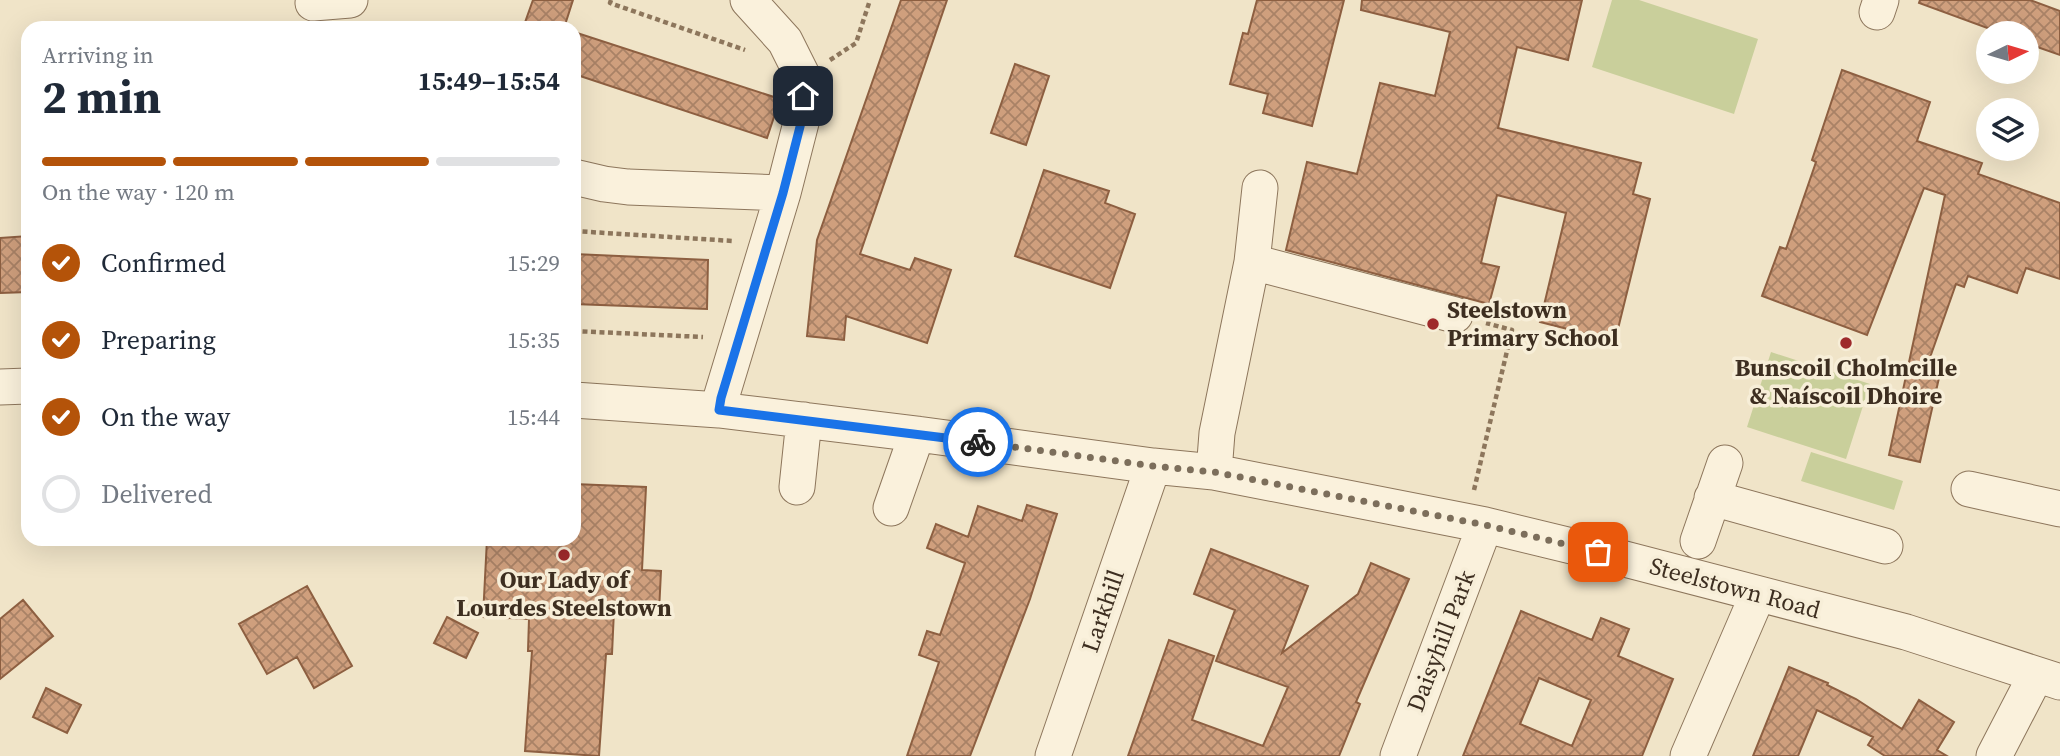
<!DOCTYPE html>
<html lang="en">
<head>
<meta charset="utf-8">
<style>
  body { margin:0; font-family:"Source Serif 4",serif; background:#f6f6f7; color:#1f2937; height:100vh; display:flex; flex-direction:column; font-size:26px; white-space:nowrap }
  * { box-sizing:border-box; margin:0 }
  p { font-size:23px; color:#747a83 }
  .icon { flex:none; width:38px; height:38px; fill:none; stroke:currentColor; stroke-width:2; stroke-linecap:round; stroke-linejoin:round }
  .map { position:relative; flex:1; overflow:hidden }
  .panel { position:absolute; left:21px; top:21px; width:560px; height:525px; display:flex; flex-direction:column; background:#fff; border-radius:21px; box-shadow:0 7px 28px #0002 }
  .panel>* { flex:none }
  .needle { width:46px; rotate:85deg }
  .controls { position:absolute; left:1976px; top:21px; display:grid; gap:14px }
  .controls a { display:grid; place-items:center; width:63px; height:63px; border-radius:50%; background:#fff; box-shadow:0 7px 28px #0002; font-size:35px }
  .pin { position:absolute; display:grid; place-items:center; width:60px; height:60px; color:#fff; margin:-30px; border-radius:14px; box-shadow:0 4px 10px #0006 }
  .courier { position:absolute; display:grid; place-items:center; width:70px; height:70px; margin:-35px; border:5px solid #1a73e8; border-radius:50%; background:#fff; color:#222; box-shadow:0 2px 9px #0007 }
  .summary em { font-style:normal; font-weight:700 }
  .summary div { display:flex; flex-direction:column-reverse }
  .summary { display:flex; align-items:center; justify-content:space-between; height:119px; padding:0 21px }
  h1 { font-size:46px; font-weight:700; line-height:52px }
  .bar { display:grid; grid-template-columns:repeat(4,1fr); gap:10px 7px; align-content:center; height:84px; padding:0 21px }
  .bar i { height:9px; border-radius:5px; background:#e0e1e3 }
  .bar .selected { background:#b45309 }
  .bar p { grid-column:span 4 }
  ol { padding:0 21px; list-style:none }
  li { display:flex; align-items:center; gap:21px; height:77px }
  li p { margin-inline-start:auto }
  li .icon { padding:7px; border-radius:50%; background:#b45309; color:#fff; stroke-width:4 }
  li:last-child { color:#747a83 }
  li i { width:38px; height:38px; border:4px solid #e0e1e3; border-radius:50% }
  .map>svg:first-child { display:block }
  .park { fill:#c9cf9b }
  .building { fill:url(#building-cross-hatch); stroke:#8d5f41; stroke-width:2; fill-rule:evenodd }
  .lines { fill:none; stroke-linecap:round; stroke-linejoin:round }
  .minor-casing { stroke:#8d765c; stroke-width:37 }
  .path { stroke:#8d765c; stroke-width:4.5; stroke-dasharray:5 3.5; stroke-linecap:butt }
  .minor { stroke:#faf1dc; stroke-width:35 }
  .done { stroke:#7c6e5b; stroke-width:7; stroke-dasharray:0 12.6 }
  .route { stroke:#1a73e8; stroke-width:9 }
  .poi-dot { fill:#9e2a2b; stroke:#f7eed8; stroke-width:2.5 }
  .labels { text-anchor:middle; stroke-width:7; stroke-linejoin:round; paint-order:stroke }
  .poi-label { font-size:24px; font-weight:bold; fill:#3d2e20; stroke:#f7eed8 }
  .street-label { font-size:24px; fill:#3d2e20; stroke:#f7eed8 }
</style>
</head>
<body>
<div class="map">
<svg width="2060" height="756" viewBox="0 0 2060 756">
  <defs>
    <pattern id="building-cross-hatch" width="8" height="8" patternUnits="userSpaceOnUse" patternTransform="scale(1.75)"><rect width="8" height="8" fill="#cf9f7d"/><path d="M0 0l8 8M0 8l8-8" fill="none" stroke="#a98266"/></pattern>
  </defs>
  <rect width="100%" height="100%" fill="#f0e4c8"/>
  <path class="park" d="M 1612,0 L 1639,0 L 1758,39 L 1734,114 L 1592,67 Z
    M 1771,352 L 1870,384 L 1846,459 L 1747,427 Z
    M 1811,452 L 1903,481 L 1894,510 L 1801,481 Z"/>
  <path class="building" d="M 533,0 L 573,0 L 564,28 L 523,28 Z
    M 901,0 L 947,0 L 860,254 L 910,270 L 915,258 L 951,270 L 927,343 L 846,316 L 844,340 L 807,336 L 817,240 Z
    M 1257,0 L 1344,0 L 1312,126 L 1263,113 L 1268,94 L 1230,84 L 1243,33 L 1248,34 Z
    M 1362,0 L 1582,0 L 1568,60 L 1517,47 L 1498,128 L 1641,163 L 1633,194 L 1650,199 L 1615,341 L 1540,322 L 1566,213 L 1497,195 L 1481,263 L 1499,267 L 1489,304 L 1286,250 L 1307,162 L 1357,174 L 1380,83 L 1435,96 L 1450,32 L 1361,10 Z
    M 1920,0 L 2030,0 L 2060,11 L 2060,55 L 2026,43 L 2026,33 L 2001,33 L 1919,3 Z
    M 574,32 L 780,99 L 767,138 L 574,74 Z
    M 1015,64 L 1049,76 L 1026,145 L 991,133 Z
    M 1842,70 L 1930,102 L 1917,141 L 1982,163 L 1978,174 L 2060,203 L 2060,279 L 2026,268 L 2017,293 L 1968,276 L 1964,287 L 1956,284 L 1927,366 L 1941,369 L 1920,462 L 1889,455 L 1945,195 L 1924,188 L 1867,335 L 1762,296 L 1780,247 L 1786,249 L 1816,162 L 1812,160 Z
    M 1044,170 L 1109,191 L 1105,203 L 1135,214 L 1110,288 L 1015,256 Z
    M 28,236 L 28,292 L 0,293 L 0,238 Z
    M 574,254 L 708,260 L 707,309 L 574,304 Z
    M 574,484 L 646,487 L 642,570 L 661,571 L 659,612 L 614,610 L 612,654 L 606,654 L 599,756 L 525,751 L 532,651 L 528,651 L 529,619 L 483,617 L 487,539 L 574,539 Z
    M 1027,505 L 1057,514 L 1030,599 L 970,756 L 907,756 L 939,662 L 919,655 L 927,631 L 940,635 L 965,563 L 927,548 L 936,524 L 968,537 L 978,506 L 1022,521 Z
    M 1211,549 L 1308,586 L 1282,653 L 1358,594 L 1371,563 L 1409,579 L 1356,702 L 1360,704 L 1339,756 L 1128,756 L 1169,640 L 1214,656 L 1192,720 L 1263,746 L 1288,687 L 1216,661 L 1235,610 L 1194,594 Z
    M 307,586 L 352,666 L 314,688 L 297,657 L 267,674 L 239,624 Z
    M 23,600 L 53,636 L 0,679 L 0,619 Z
    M 1521,611 L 1592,640 L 1601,618 L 1629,629 L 1618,656 L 1673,679 L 1642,756 L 1463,756 ZM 1539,678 L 1591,700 L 1572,746 L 1520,724 Z
    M 447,617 L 478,633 L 466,658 L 434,643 Z
    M 1789,667 L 1828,683 L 1827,685 L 1856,699 L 1902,729 L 1919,700 L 1954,722 L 1937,750 L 1947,756 L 1885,756 L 1868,745 L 1873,737 L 1817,710 L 1798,756 L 1753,756 Z
    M 46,688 L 81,705 L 67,733 L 33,717 Z"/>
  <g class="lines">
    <defs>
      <path id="minor" d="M 313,3 L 350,0
        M 1877,12 L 1881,0
        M 574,177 L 604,184 L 628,187 L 783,193
        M 1252,262 L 1455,315
        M 0,387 L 28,386
        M 574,400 L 719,410 L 917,434 L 1153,466 L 1214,472 L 1485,525 L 1621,558 L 1906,632 L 2060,682
        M 719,410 L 721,398 L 783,193 L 803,115 L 803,77 L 785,41 L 748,0
        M 1214,472 L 1217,433 L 1252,262 L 1260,188
        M 797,487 L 804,420
        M 1969,489 L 2060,509
        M 1712,498 L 1885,546
        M 891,508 L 917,434
        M 1698,541 L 1725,463
        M 1053,756 L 1153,466
        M 1398,756 L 1485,525
        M 1688,756 L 1758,594
        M 1994,756 L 2036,675"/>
    </defs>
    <use href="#minor" class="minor-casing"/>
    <path class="path" d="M 611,0 L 610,3 L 745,50
      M 830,60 L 856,43 L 870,0
      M 574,231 L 733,241
      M 574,331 L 703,337
      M 1474,490 L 1512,330 L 1486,323"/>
    <use href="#minor" class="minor"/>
  </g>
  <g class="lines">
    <path class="done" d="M 978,442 L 1153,466 L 1214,472 L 1485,525 L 1598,552"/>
    <path class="route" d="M 803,96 L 803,115 L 783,193 L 721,398 L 719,410 L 978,442"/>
  </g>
  <g class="poi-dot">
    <circle cx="1433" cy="324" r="7"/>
    <circle cx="1846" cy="343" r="7"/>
    <circle cx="564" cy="555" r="7"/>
  </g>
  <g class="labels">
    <g class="poi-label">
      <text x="1447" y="318" text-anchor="start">Steelstown<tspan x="1447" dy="28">Primary School</tspan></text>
      <text x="1846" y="376">Bunscoil Cholmcille<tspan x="1846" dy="28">&amp; Naíscoil Dhoire</tspan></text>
      <text x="564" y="588">Our Lady of<tspan x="564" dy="28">Lourdes Steelstown</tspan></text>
    </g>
    <g class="street-label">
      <text transform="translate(1735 588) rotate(15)" y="8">Steelstown Road</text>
      <text transform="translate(1103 611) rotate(-71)" y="8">Larkhill</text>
      <text transform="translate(1441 641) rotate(-69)" y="8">Daisyhill Park</text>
    </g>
  </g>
</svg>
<div class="controls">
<a><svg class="needle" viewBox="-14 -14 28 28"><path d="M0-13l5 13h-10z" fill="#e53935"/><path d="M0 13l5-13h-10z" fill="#747a83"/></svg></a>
<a><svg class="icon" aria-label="layers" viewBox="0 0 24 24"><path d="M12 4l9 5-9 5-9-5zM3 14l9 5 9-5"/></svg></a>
</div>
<div class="pin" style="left:1598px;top:552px;background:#ea580c"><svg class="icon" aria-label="bag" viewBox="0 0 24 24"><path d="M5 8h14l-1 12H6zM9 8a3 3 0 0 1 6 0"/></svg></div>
<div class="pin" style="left:803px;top:96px;background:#1f2937"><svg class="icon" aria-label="home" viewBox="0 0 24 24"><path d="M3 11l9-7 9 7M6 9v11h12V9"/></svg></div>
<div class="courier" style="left:978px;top:442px"><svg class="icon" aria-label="bike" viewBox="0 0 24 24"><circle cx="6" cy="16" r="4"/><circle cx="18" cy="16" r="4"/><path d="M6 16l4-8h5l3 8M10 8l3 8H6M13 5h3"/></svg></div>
<section class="panel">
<div class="summary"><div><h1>2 min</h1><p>Arriving in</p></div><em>15:49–15:54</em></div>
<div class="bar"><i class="selected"></i><i class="selected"></i><i class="selected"></i><i></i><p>On the way · 120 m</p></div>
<ol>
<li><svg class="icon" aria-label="check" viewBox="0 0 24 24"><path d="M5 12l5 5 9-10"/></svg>Confirmed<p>15:29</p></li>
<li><svg class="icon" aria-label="check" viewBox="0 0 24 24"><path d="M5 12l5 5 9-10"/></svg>Preparing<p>15:35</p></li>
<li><svg class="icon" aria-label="check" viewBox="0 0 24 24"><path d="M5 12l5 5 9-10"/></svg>On the way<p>15:44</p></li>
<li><i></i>Delivered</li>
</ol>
</section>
</div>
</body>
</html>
